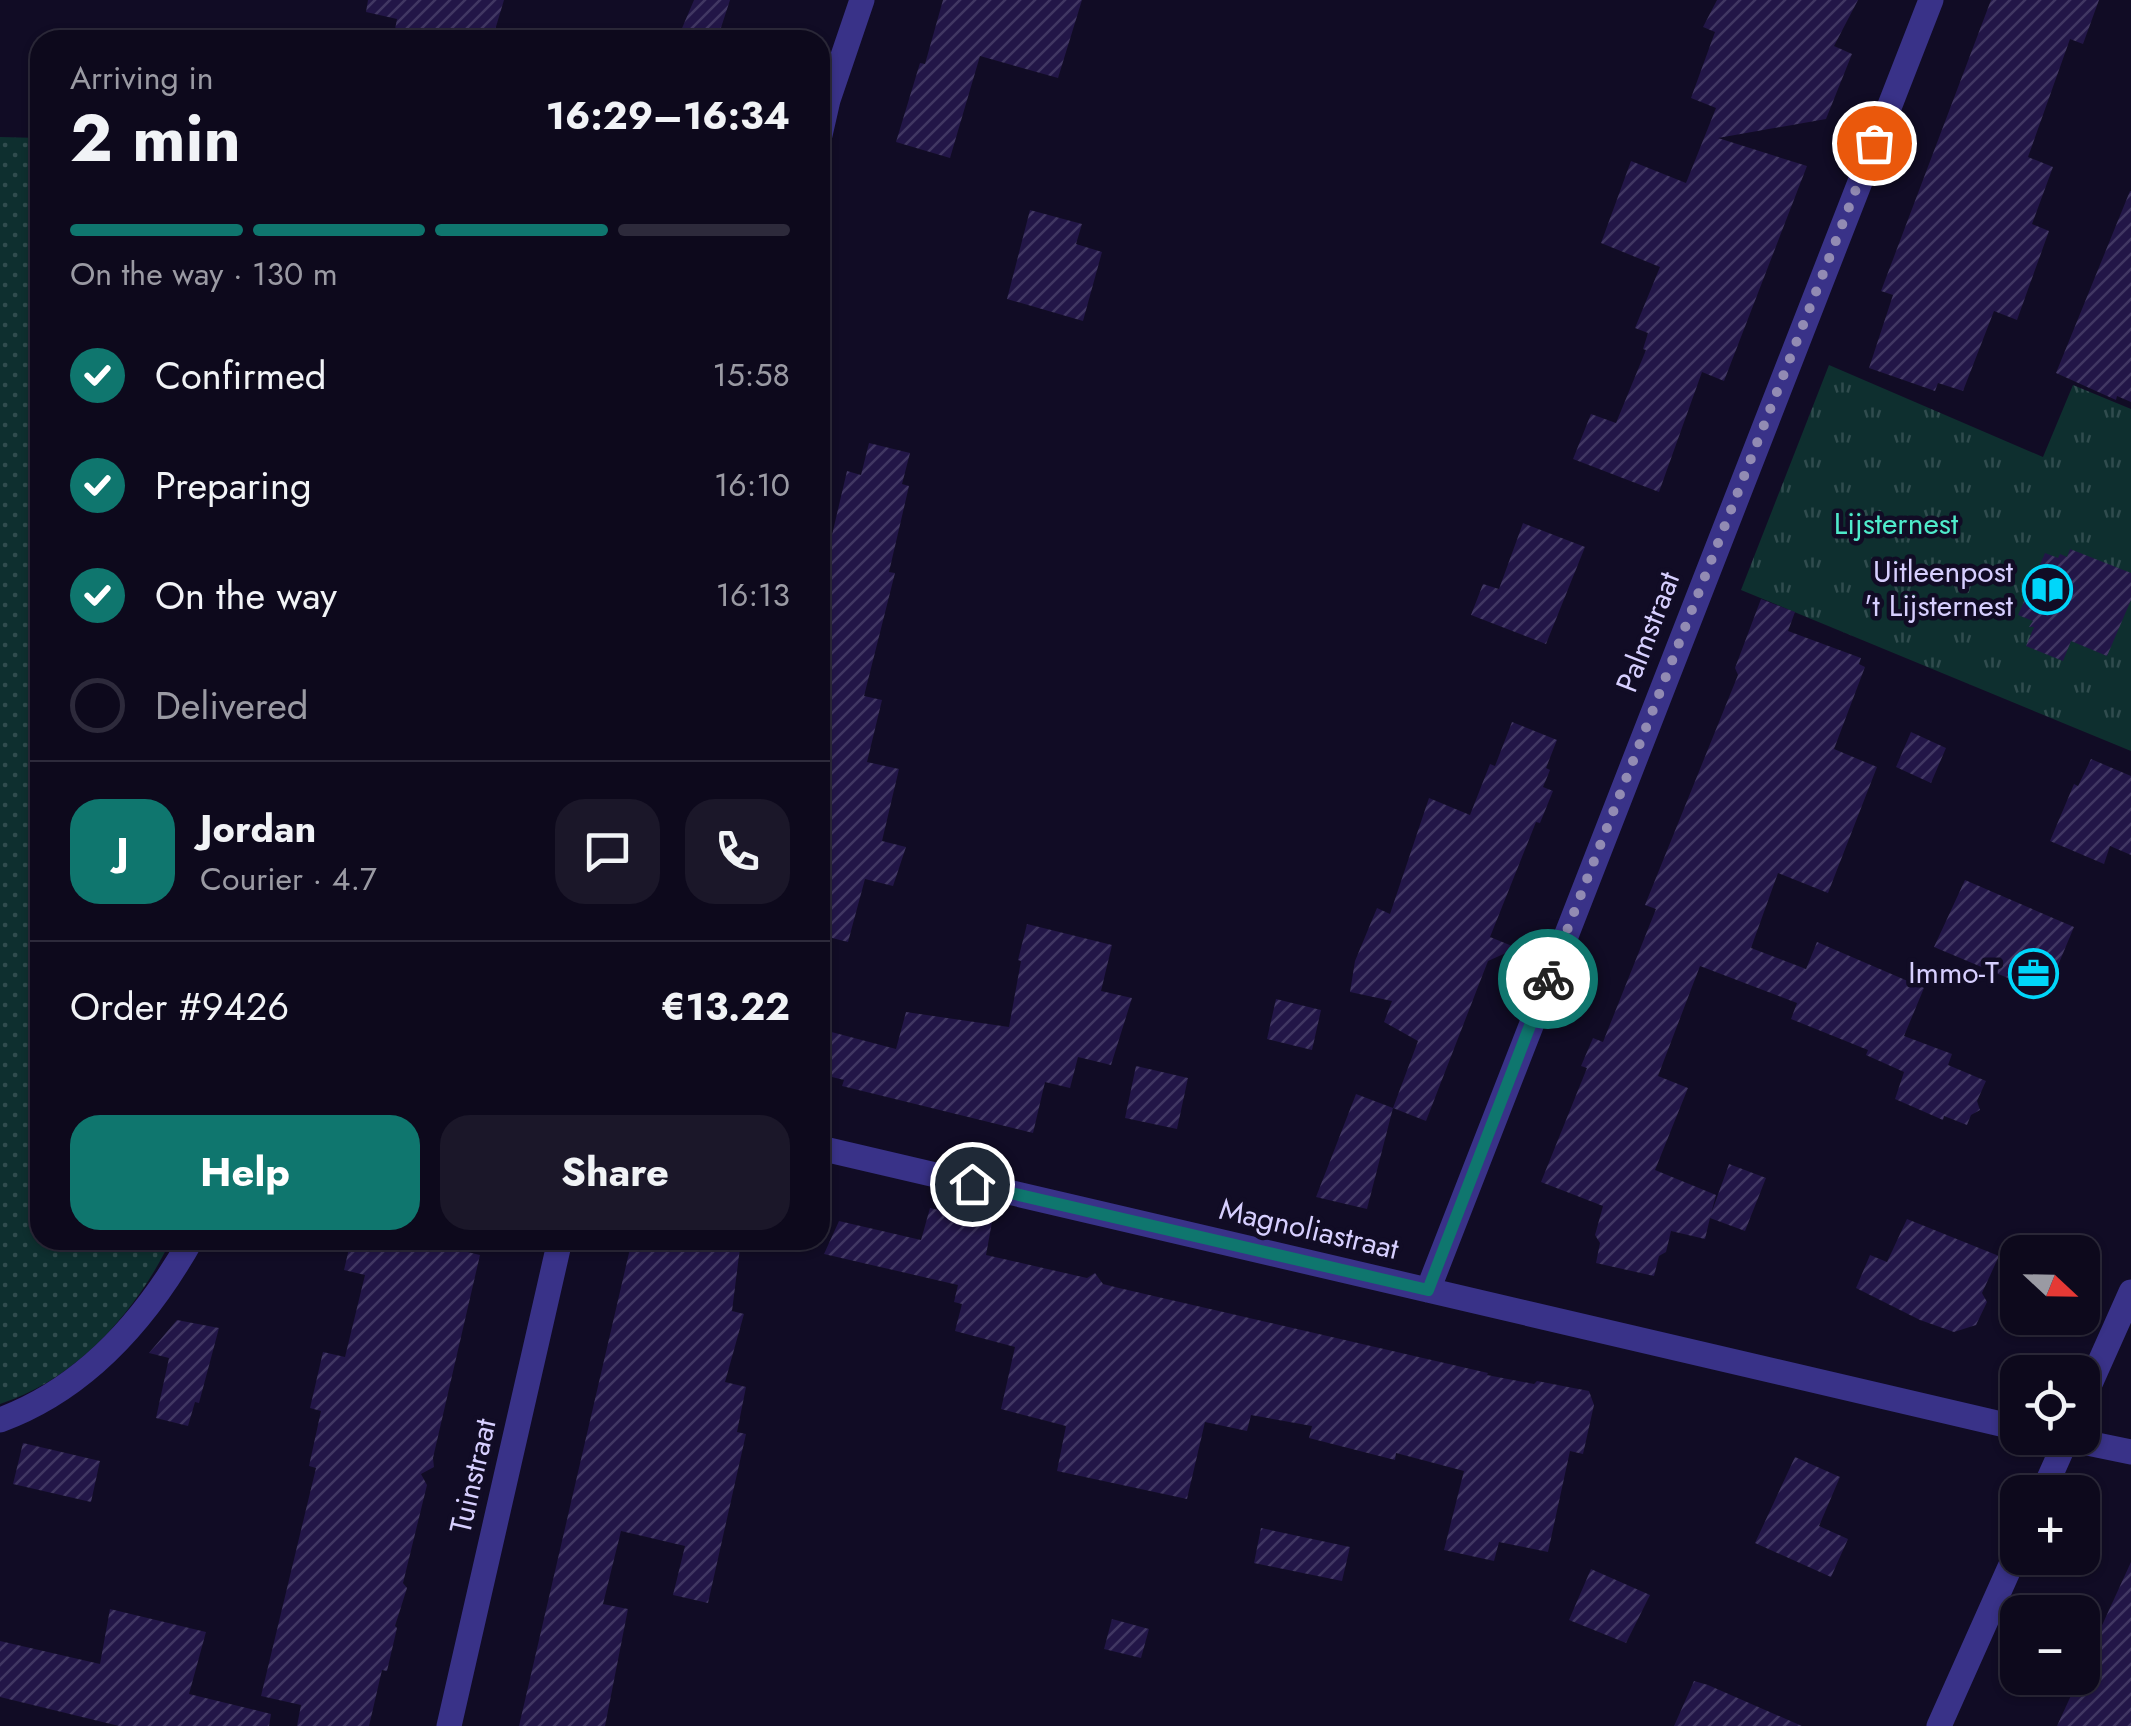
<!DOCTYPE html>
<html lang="en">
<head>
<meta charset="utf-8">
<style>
  body { margin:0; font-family:Jost,sans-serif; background:#1b1729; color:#f1f3f6; height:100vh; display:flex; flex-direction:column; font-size:38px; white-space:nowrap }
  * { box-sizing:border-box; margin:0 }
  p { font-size:32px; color:#9a9aa3 }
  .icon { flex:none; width:55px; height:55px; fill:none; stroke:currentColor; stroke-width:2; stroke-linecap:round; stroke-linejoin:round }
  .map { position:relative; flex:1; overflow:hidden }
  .panel { position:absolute; left:30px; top:30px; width:800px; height:1220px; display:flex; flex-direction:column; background:#0d091c; border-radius:30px; box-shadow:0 2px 8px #0004,0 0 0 2px #2d2a3b }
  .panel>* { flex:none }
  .needle { width:65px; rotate:112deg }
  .controls { position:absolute; left:2000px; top:1235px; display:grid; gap:20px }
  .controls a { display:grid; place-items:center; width:100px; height:100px; border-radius:20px; background:#0d091c; box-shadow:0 2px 8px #0004,0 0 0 2px #2d2a3b; font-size:50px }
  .pin { position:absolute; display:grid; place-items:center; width:85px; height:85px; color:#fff; margin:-42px; border:5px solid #fff; border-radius:50%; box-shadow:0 2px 10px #0007 }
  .courier { position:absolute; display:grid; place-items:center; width:100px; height:100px; margin:-50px; border:8px solid #0f766e; border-radius:50%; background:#fff; color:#222; box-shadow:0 2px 12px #0007 }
  .summary em { font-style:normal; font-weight:700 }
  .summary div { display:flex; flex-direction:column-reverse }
  .summary { display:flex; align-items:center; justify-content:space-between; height:170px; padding:0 40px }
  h1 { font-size:65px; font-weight:700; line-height:75px }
  .bar { display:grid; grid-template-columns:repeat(4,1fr); gap:15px 10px; align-content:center; height:120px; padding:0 40px }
  .bar i { height:12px; border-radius:8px; background:#2d2a3b }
  .bar .active { background:#0f766e }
  .bar p { grid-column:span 4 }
  .line { display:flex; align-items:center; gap:25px; padding:0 40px; border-top:2px solid #2d2a3b }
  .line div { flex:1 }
  .round { display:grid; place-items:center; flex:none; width:105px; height:105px; border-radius:30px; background:#1b1729 }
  ol { padding:0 40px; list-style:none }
  li { display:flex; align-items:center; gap:30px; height:110px }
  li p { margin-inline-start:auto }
  li .icon { padding:10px; border-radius:50%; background:#0f766e; color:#fff; stroke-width:4 }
  li:last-child { color:#9a9aa3 }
  li i { width:55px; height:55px; border:5px solid #2d2a3b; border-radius:50% }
  .cta { display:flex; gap:20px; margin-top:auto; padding:20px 40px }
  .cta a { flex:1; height:115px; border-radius:30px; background:#0f766e; color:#fff; font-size:40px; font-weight:700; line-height:115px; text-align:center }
  .cta a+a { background:#1b1729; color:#f1f3f6 }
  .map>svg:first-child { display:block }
  .grass { fill:url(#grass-dots) }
  .park { fill:url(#park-tufts) }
  .building { fill:url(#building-hatch) }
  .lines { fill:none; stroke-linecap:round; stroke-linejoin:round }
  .minor { stroke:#393288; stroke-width:25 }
  .done { stroke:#928bb3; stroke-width:10; stroke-dasharray:0 18 }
  .route { stroke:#0f766e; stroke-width:12 }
  .labels { text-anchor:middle; stroke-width:9; stroke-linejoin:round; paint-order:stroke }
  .park-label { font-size:30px; fill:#4febcb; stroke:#110c25 }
  .poi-label { font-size:30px; fill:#d7cfff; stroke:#110c25; text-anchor:end }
  .street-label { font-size:30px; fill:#d7cfff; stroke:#110c25 }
</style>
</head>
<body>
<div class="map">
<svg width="2131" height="1726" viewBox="0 0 2131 1726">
  <defs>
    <pattern id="grass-dots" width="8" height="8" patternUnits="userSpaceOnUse" patternTransform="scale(2.5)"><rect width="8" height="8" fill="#0e2f2f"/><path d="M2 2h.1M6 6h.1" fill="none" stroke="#304c4e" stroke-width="1.8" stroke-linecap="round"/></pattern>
    <pattern id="park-tufts" width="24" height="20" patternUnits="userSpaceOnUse" patternTransform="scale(2.5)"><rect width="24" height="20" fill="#0e2f2f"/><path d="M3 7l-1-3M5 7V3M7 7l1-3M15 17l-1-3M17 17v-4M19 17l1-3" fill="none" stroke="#304c4e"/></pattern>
    <pattern id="building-hatch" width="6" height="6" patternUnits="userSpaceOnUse" patternTransform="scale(2.5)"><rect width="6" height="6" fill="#221647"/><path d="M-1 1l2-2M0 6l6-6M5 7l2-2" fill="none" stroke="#413763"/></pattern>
  </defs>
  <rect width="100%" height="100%" fill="#110c25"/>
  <path class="grass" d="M 0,137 L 40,138 L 40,1240 L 171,1240 C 137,1311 77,1379 0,1404 Z"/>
  <path class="park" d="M 1829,365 L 2043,457 L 2073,385 L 2131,409 L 2131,751 L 1741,590 Z"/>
  <path class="building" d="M 368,0 L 504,0 L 492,40 L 448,32 L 446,40 L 393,40 L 397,19 L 366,12 Z
    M 694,0 L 730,0 L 717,40 L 677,40 Z
    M 943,0 L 1082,0 L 1058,78 L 980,56 L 950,158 L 896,142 L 920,63 L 925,64 Z
    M 1717,0 L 1858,0 L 1834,46 L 1852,54 L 1826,119 L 1718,138 L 1807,166 L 1724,381 L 1702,372 L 1659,492 L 1573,459 L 1591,414 L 1616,423 L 1646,350 L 1643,349 L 1648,333 L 1635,328 L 1660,267 L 1601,243 L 1631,161 L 1686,183 L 1716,108 L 1691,98 L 1715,32 L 1703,27 Z
    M 1991,0 L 2099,0 L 2083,44 L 2070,39 L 2028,157 L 2053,167 L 2032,224 L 2049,231 L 2017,320 L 1994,311 L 1963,391 L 1938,383 L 1935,391 L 1869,368 L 1893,295 L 1881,291 Z
    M 2130,191 L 2131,191 L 2131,402 L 2117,396 L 2116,400 L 2056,373 Z
    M 1030,210 L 1082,224 L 1076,244 L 1102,252 L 1083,321 L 1007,299 Z
    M 869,443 L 910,453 L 902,484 L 909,486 L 889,572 L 895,573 L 864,696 L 882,700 L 867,762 L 899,769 L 882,841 L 906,847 L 893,886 L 865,879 L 848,942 L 820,935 L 820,532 L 832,535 L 847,471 L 861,475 Z
    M 1523,523 L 1585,547 L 1546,644 L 1471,615 L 1483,584 L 1499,589 Z
    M 2070,549 L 2131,573 L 2131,600 L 2107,656 L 2071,641 L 2063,661 L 2026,646 L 2034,627 L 2029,627 L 2033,621 L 2018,615 L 2045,553 L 2058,558 L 2060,554 L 2067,557 Z
    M 1761,599 L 1795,612 L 1788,631 L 1861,658 L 1859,664 L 1865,667 L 1834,749 L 1877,767 L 1828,893 L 1778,873 L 1751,948 L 1806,969 L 1817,942 L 1924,988 L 1904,1036 L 1952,1054 L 1948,1065 L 1986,1081 L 1977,1101 L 1980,1110 L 1971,1115 L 1967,1125 L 1944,1116 L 1943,1120 L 1895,1099 L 1904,1072 L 1866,1055 L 1868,1050 L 1791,1019 L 1797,1003 L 1700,966 L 1658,1076 L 1688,1088 L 1655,1170 L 1716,1195 L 1711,1214 L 1729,1164 L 1766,1178 L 1745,1231 L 1710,1218 L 1705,1239 L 1671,1231 L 1666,1252 L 1659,1256 L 1654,1276 L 1596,1263 L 1600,1243 L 1595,1235 L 1603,1206 L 1541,1182 L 1587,1068 L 1581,1066 L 1593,1038 L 1603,1042 L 1656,909 L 1645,905 L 1738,675 L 1735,668 Z
    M 1512,722 L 1557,740 L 1546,768 L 1550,770 L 1543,787 L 1553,791 L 1540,823 L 1536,822 L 1490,937 L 1517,948 L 1488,961 L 1426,1121 L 1393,1108 L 1418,1041 L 1384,1022 L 1392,1001 L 1350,992 L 1355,961 L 1377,908 L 1390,914 L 1429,798 L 1470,815 L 1490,764 L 1495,766 Z
    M 1911,732 L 1946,748 L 1931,783 L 1896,767 Z
    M 2091,759 L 2131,776 L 2131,855 L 2110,846 L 2104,864 L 2050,841 L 2074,784 L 2078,786 Z
    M 1965,880 L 2074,927 L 2046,994 L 1934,947 Z
    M 1027,924 L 1112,945 L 1101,991 L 1132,998 L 1111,1065 L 1078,1057 L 1070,1088 L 1045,1082 L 1033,1133 L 842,1086 L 844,1080 L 820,1074 L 820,1029 L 896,1049 L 906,1012 L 1009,1027 L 1021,961 L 1018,960 Z
    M 1276,999 L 1321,1010 L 1312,1050 L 1267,1039 Z
    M 1136,1066 L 1188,1078 L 1177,1129 L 1125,1118 Z
    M 1356,1094 L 1393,1108 L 1367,1209 L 1316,1197 Z
    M 930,1208 L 992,1222 L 986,1255 L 1087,1278 L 1095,1273 L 1103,1284 L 1119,1288 L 1488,1373 L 1487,1375 L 1534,1384 L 1537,1381 L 1589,1391 L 1594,1405 L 1583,1454 L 1570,1451 L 1548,1552 L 1499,1542 L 1494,1561 L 1444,1550 L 1464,1471 L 1396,1453 L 1395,1460 L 1309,1438 L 1312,1426 L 1251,1415 L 1247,1431 L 1205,1422 L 1187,1499 L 1057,1471 L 1066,1426 L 1001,1409 L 1015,1347 L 955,1331 L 962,1304 L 954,1302 L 958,1285 L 824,1254 L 839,1221 L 921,1240 Z
    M 1907,1219 L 1999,1256 L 1982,1293 L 1987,1302 L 1976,1325 L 1954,1332 L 1920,1320 L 1856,1288 L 1870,1255 L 1887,1262 Z
    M 351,1240 L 418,1240 L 480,1255 L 433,1458 L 434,1467 L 421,1474 L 427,1485 L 403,1583 L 407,1588 L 395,1626 L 397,1628 L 387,1671 L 382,1670 L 369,1726 L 297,1726 L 301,1705 L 261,1696 L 316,1468 L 309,1466 L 321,1411 L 310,1408 L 323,1352 L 345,1357 L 365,1275 L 344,1270 Z
    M 632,1240 L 741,1240 L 732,1311 L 744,1314 L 725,1382 L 746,1387 L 737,1432 L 746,1434 L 708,1603 L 673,1595 L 685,1546 L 621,1531 L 603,1604 L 628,1609 L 605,1726 L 519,1726 Z
    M 177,1320 L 219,1328 L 199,1403 L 195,1402 L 188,1426 L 156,1418 L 169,1358 L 149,1353 Z
    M 23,1443 L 100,1461 L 91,1502 L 13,1484 Z
    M 1795,1457 L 1840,1477 L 1819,1526 L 1848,1539 L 1831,1577 L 1755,1543 Z
    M 1261,1528 L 1350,1547 L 1342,1581 L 1254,1563 Z
    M 2131,1562 L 2131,1726 L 2057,1726 L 2079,1678 L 2082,1678 L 2082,1669 Z
    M 1591,1569 L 1650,1595 L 1626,1643 L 1569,1620 Z
    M 110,1609 L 206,1632 L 189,1694 L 271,1714 L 269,1726 L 119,1726 L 0,1697 L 0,1641 L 100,1664 Z
    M 1112,1619 L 1149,1629 L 1141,1658 L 1104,1649 Z
    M 1694,1681 L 1708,1685 L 1802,1726 L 1674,1726 Z"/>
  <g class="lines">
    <path class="minor" d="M 820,135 L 828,100 L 862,0
      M 820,1148 L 2018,1428
      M 1428,1290 L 1931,0
      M 2082,1402 L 2131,1292
      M 0,1420 C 87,1388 147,1318 191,1240
      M 2063,1438 L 2131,1452
      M 2043,1492 L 2067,1438
      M 449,1726 L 560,1240
      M 1939,1726 L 2018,1549"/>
  </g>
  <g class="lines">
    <path class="done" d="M 1548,979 L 1874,143"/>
    <path class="route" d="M 972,1184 L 1428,1290 L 1548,979"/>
  </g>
  <defs>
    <symbol id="library-ring" viewBox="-11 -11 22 22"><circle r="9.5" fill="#110c25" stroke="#00d6fa" stroke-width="1.5"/><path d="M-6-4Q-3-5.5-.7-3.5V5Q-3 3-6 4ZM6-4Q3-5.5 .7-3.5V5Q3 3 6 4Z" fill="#00d6fa"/></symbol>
    <symbol id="office-ring" viewBox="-11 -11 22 22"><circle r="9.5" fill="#110c25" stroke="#00d6fa" stroke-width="1.5"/><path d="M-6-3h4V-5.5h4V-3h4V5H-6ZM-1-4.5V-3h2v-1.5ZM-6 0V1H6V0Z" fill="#00d6fa"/></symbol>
  </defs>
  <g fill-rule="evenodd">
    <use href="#library-ring" x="2020" y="562" width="55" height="55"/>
    <use href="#office-ring" x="2006" y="946" width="55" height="55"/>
  </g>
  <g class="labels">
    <g class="park-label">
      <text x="1896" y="534">Lijsternest</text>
    </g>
    <g class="poi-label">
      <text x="2013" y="582">Uitleenpost<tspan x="2013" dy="34">'t Lijsternest</tspan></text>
      <text x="1999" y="983">Immo-T</text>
    </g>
    <g class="street-label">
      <text transform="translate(1648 632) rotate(-69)" y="10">Palmstraat</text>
      <text transform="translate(1309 1229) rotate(13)" y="10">Magnoliastraat</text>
      <text transform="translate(473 1476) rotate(-77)" y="10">Tuinstraat</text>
    </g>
  </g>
</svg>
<div class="controls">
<a><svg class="needle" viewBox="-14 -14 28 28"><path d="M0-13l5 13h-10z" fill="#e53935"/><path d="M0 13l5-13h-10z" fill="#9a9aa3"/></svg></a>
<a><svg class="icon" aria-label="locate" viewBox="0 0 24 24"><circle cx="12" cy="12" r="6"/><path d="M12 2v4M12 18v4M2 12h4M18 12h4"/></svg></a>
<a>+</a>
<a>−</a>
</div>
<div class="pin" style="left:1874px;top:143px;background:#ea580c"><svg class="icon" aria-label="bag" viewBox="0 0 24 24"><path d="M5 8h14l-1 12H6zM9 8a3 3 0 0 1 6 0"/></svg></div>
<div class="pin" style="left:972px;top:1184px;background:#1f2937"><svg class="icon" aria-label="home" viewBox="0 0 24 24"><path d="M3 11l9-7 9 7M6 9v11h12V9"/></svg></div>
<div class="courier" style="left:1548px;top:979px"><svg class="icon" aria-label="bike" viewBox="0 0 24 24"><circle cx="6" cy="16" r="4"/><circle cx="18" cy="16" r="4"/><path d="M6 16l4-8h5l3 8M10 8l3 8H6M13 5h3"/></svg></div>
<section class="panel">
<div class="summary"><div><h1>2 min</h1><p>Arriving in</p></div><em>16:29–16:34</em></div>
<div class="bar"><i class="active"></i><i class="active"></i><i class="active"></i><i></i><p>On the way · 130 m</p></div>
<ol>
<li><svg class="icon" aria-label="check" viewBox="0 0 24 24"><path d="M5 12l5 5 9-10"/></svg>Confirmed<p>15:58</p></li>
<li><svg class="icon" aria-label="check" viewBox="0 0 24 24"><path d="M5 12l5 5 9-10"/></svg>Preparing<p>16:10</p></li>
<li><svg class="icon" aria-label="check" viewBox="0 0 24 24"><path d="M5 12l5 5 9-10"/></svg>On the way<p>16:13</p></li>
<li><i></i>Delivered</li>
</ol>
<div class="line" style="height:180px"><b class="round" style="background:#0f766e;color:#fff">J</b><div><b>Jordan</b><p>Courier · 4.7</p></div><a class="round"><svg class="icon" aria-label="chat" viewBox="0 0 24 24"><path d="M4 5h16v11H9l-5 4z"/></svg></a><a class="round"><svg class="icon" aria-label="phone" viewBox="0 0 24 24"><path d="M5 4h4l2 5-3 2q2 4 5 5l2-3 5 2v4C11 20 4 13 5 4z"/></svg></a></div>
<div class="line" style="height:130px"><div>Order #9426</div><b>€13.22</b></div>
<div class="cta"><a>Help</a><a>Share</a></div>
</section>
</div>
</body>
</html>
